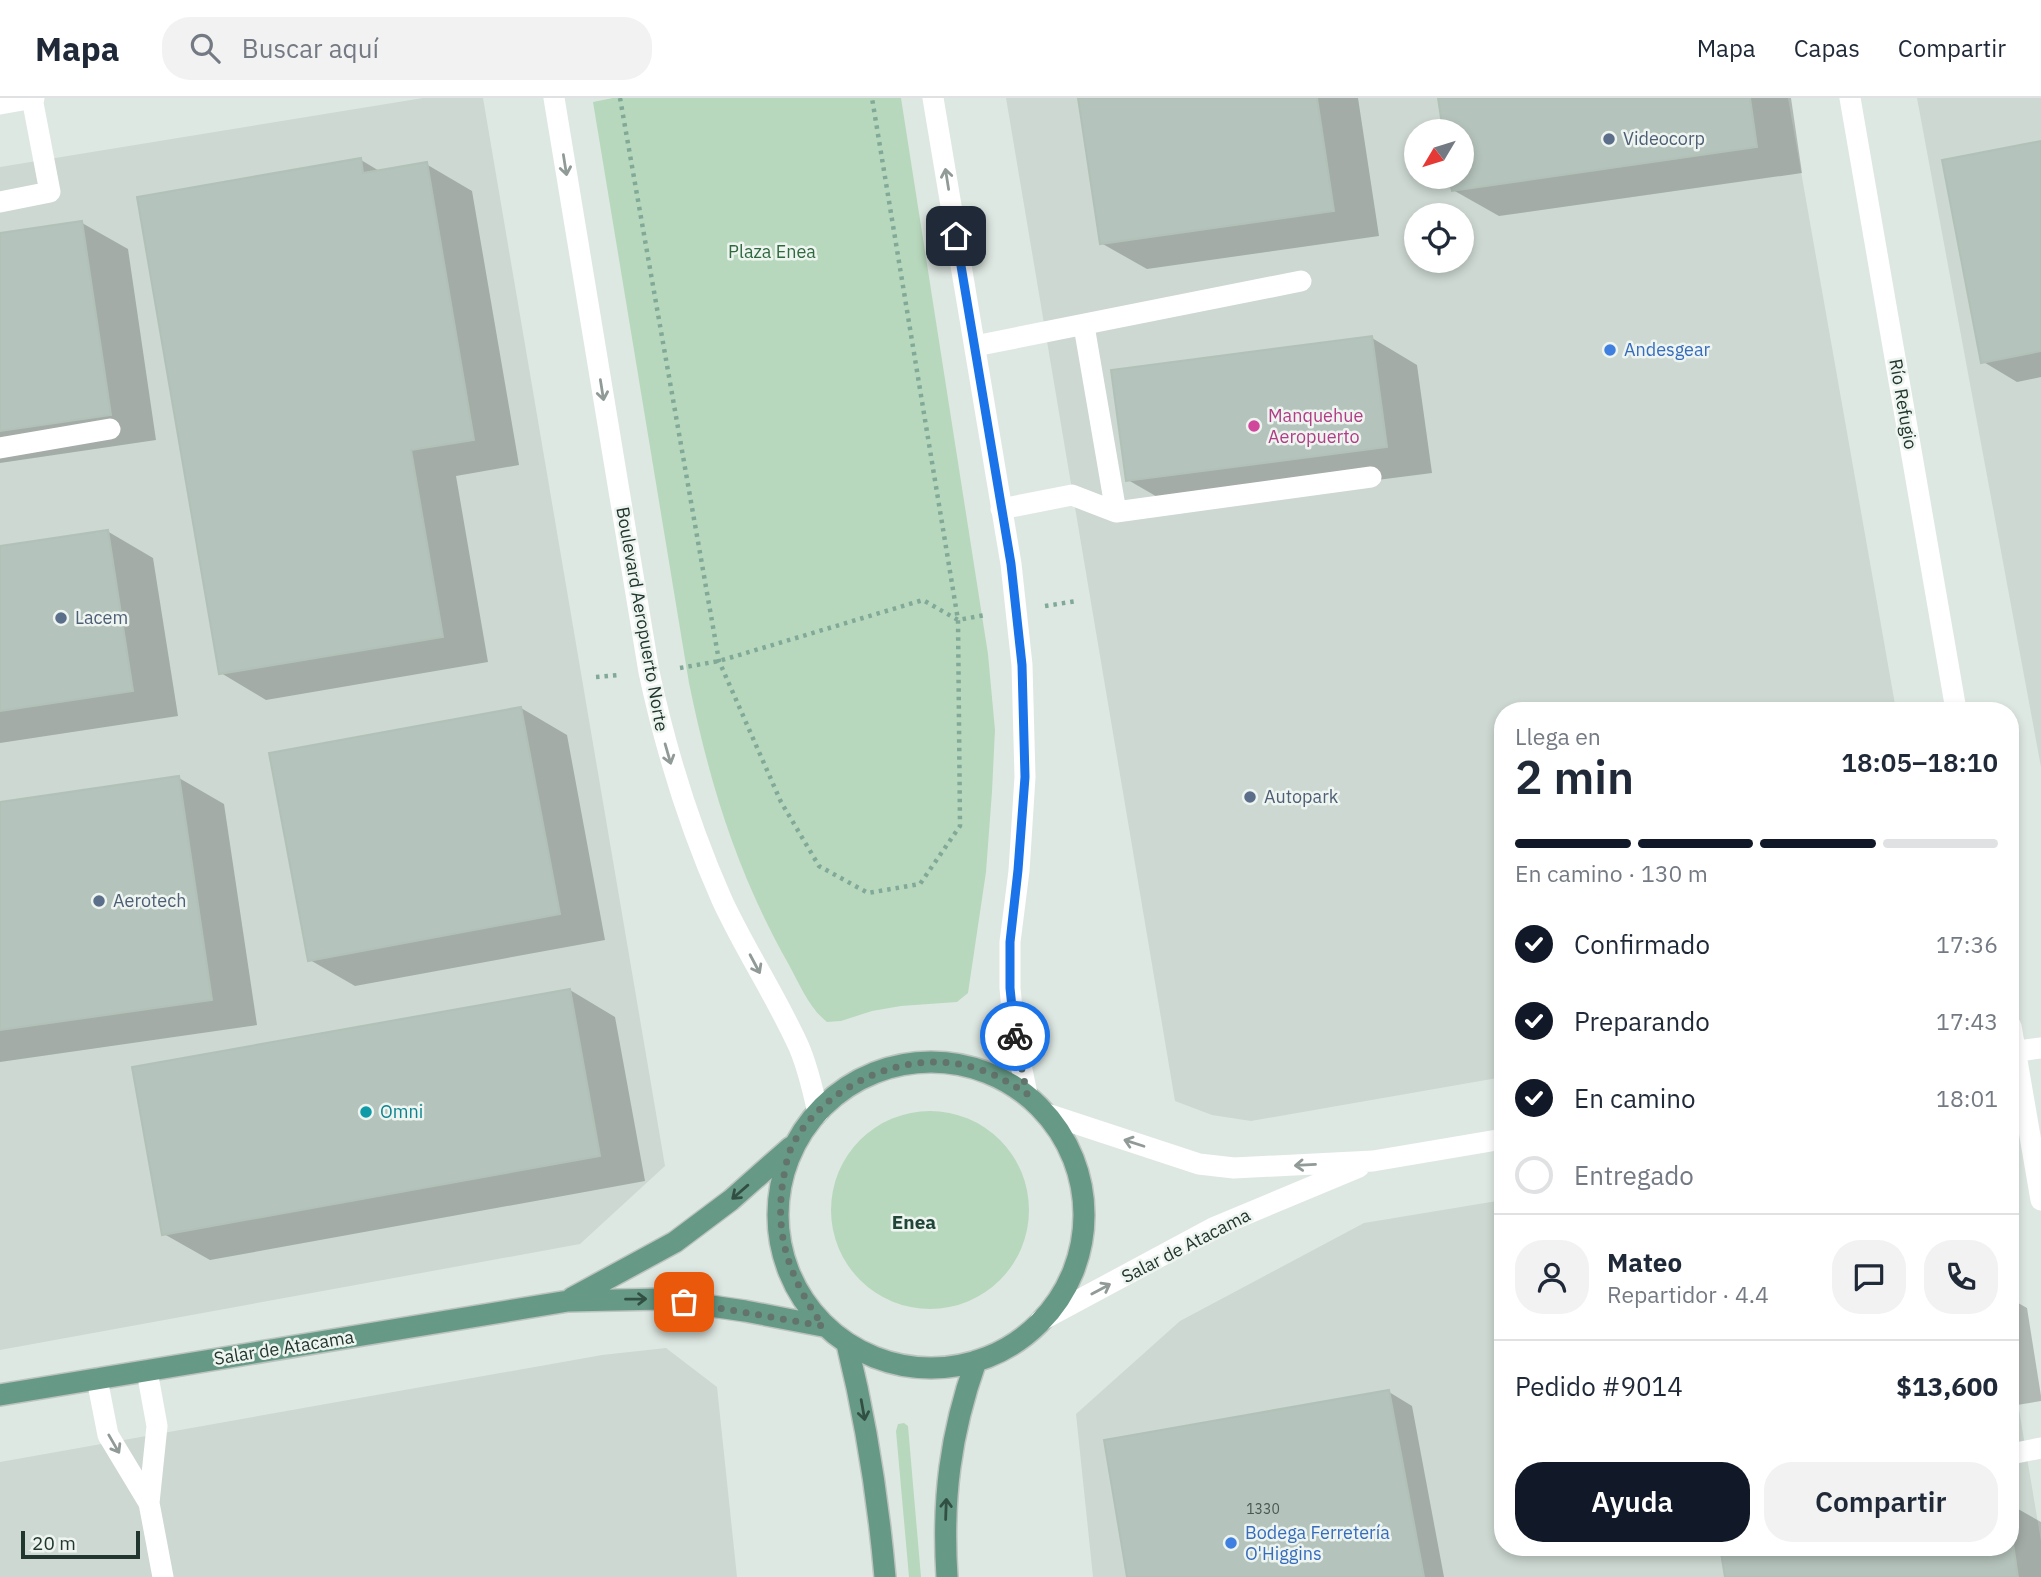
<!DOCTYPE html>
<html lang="es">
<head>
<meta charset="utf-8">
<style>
  body { margin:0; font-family:"IBM Plex Sans",sans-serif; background:#f2f2f3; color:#1f2937; height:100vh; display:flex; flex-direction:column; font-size:26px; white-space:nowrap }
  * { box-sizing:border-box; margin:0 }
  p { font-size:23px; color:#747a83 }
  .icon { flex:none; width:38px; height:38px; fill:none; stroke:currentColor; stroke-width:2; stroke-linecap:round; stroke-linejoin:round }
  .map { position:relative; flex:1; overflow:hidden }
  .sheet { position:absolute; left:1494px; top:604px; width:525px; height:854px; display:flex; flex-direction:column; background:#fff; border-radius:28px; box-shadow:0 4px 10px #0003 }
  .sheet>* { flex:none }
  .needle { width:46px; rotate:232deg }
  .tools { position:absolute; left:1404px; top:21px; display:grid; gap:14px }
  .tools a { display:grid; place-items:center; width:70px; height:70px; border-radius:50%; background:#fff; box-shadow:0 4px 10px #0003; font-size:35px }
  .scale { position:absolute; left:21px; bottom:18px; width:119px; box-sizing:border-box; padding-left:7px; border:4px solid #21362e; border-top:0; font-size:19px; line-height:24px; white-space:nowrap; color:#21362e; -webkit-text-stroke:5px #eef5f1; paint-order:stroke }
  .pin { position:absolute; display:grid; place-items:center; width:60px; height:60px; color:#fff; margin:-30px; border-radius:14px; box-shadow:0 4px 10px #0006 }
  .courier { position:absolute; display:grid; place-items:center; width:70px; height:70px; margin:-35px; border:5px solid #1a73e8; border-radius:50%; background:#fff; color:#222; box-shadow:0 2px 9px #0007 }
  .headline em { font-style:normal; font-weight:600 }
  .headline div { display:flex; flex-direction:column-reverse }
  .headline { display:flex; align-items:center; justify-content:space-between; height:119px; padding:0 21px }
  h1 { font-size:46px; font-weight:600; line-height:52px }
  .bar { display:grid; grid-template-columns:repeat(4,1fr); gap:10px 7px; align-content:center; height:84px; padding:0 21px }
  .bar i { height:9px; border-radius:5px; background:#e0e1e3 }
  .bar .active { background:#111827 }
  .bar p { grid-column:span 4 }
  .line { display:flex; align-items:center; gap:18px; padding:0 21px; border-top:2px solid #e0e1e3 }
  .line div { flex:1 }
  .round { display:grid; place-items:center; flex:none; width:74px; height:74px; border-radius:28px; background:#f2f2f3 }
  ol { padding:0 21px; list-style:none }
  li { display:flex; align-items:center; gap:21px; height:77px }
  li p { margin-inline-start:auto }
  li .icon { padding:7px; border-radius:50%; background:#111827; color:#fff; stroke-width:4 }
  li:last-child { color:#747a83 }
  li i { width:38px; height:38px; border:4px solid #e0e1e3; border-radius:50% }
  .button { display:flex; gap:14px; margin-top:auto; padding:14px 21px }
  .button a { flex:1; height:80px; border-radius:28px; background:#111827; color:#fff; font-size:28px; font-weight:600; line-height:80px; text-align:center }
  .button a+a { background:#f2f2f3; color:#1f2937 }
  header { display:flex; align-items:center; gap:42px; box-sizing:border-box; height:98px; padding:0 35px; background:#fff; border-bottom:2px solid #e0e1e3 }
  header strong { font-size:33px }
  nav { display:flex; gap:38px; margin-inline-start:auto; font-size:24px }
  .search { width:490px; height:63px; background:#f2f2f3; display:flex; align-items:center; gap:18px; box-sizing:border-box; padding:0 24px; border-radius:28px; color:#747a83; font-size:26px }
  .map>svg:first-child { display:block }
  .built { fill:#ccd8d1; fill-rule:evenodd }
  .green { fill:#b8d8bd }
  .shadow { fill:#0003 }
  .building { fill:#b4c3bb; stroke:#b1c1b8; stroke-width:2 }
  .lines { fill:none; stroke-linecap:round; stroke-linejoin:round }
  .primary-casing { stroke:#bcc3c0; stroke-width:24 }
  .path { stroke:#81a997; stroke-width:4.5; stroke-dasharray:3.5 5; stroke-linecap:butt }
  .service { stroke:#fff; stroke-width:21 }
  .minor { stroke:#fff; stroke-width:21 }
  .tertiary { stroke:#fff; stroke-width:21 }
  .primary { stroke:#669a86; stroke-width:21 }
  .oneway { stroke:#909a96 }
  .oneway2 { stroke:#324f44 }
  .done { stroke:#63746d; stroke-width:7; stroke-dasharray:0 12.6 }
  .route { stroke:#1a73e8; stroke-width:9 }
  .service-dot { fill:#5c6f8a; stroke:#eef5f1; stroke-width:2.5 }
  .shop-dot { fill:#3f7fe0; stroke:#eef5f1; stroke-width:2.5 }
  .hotel-dot { fill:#d1479c; stroke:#eef5f1; stroke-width:2.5 }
  .culture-dot { fill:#0f9aa8; stroke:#eef5f1; stroke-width:2.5 }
  .labels { text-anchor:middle; stroke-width:5; stroke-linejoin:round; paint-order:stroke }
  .number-label { font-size:14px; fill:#465951 }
  .service-label { font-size:18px; fill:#4e5e75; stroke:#eef5f1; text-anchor:start }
  .park-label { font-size:18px; fill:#2f693e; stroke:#eef5f1 }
  .shop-label { font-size:18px; fill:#366cbe; stroke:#eef5f1; text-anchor:start }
  .street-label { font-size:18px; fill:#21362e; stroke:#eef5f1 }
  .hotel-label { font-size:18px; fill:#b23c85; stroke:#eef5f1; text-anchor:start }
  .culture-label { font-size:18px; fill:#0d838f; stroke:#eef5f1; text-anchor:start }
  .neighbourhood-label { font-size:19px; font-weight:bold; fill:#1f4638; stroke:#eef5f1 }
</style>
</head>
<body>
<header>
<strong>Mapa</strong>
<div class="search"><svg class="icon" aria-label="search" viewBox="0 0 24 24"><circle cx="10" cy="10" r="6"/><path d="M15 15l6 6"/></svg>Buscar aquí</div>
<nav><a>Mapa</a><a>Capas</a><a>Compartir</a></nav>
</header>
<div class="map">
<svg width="2041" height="1479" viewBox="0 0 2041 1479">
  <rect width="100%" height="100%" fill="#dee8e2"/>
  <path class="built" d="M 423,0 L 483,0 L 665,1068 L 580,1146 L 0,1252 L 0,69 Z
    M 1006,0 L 1788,0 L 1896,612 L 1503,612 L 1503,979 L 1251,1023 L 1212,1017 L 1175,1003 ZM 1416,33 L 1461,33 L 1461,79 L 1416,79 ZM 1416,117 L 1461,117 L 1461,163 L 1416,163 Z
    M 1917,0 L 2041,0 L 2041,669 Z
    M 1503,1102 L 1503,1449 L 2011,1449 L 2011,1264 L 2041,1443 L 2041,1479 L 1093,1479 L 1076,1316 L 1180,1223 L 1364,1125 Z
    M 666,1250 L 717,1289 L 737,1479 L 0,1479 L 0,1364 L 602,1257 Z"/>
  <path class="green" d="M 613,0 L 901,0 L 988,556 L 995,632 L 992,694 L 986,774 L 968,895 L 957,904 L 901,908 L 872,913 L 841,923 L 827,924 C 809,910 800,887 789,867 C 737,775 710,687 689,585 L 593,4 Z
    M831 1112a99 99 0 1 1 198 0a99 99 0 1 1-198 0Z
    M 904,1325 L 908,1328 L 921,1479 L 909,1479 L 896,1333 L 898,1326 Z"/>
  <path class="shadow" d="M 1080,0 L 1358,0 L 1379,138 L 1147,171 L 1101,145 Z
    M 1440,0 L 1791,0 L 1802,75 L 1499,118 L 1453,92 L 1451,79 L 1461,79 L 1461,33 L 1445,33 Z
    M 2041,45 L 2041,279 L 2017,284 L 1982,263 Z
    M 361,62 L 381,74 L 426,66 L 472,93 L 519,367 L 456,378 L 488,564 L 266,602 L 221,575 Z
    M 82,125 L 128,151 L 156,342 L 0,365 L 0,136 Z
    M 1372,240 L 1417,267 L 1432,375 L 1173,408 L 1128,382 Z
    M 107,433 L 153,460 L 178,618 L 0,645 L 0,450 Z
    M 521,610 L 567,637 L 605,842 L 355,888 L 310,862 Z
    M 179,680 L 224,706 L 257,927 L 0,964 L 0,706 Z
    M 570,892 L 615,919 L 645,1083 L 210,1162 L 164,1136 Z
    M 2011,1201 L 2027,1210 L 2041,1298 L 2041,1303 L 2011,1308 Z
    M 1389,1294 L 1412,1308 L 1444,1479 L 1129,1479 Z
    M 2011,1407 L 2041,1424 L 2041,1479 L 1727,1479 L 1722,1449 L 2011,1449 Z"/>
  <path class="building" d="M 1078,0 L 1317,0 L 1334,113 L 1100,146 Z
    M 1438,0 L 1750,0 L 1757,49 L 1452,93 L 1449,79 L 1461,79 L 1461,33 L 1443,33 Z
    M 2041,43 L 2041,253 L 1981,265 L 1942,62 Z
    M 361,60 L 363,75 L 427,64 L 474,342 L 411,352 L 443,539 L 219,576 L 137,99 Z
    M 82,123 L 111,317 L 0,333 L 0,135 Z
    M 1372,238 L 1387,349 L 1126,383 L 1111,272 Z
    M 108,432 L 133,593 L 0,613 L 0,448 Z
    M 521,609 L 560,816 L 308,863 L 269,655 Z
    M 179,678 L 212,902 L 0,932 L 0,704 Z
    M 570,891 L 600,1058 L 162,1137 L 132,969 Z
    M 1389,1292 L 1424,1479 L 1127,1479 L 1104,1342 Z
    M 2011,1432 L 2018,1479 L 1725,1479 L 1720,1449 L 2011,1449 Z"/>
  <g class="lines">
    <defs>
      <path id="primary" d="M778 1117a153 153 0 1 1 306 0a153 153 0 1 1-306 0Z
        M 572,1200 L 675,1144 L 731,1102 L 791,1049
        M 847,1246 C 866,1323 878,1400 885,1479
        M 0,1297 L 568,1203 L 663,1201 L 745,1213 L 823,1228
        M 947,1479 C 942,1402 950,1336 976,1263"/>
    </defs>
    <use href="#primary" class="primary-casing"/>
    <path class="path" d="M 620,0 L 719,563 L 781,704 L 819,768 L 868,795 L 920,786 L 960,728 L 958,522 L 872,0
      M 1045,508 L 1077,503
      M 680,570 L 719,563 L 923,502 L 958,522 L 985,517
      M 596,579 L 619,577"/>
    <path class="service" d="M 0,104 L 50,94 L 32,0
      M 1084,228 L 1116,414
      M 975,248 L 1301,183
      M 0,350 L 110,331
      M 1001,411 L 1072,397 L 1116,414 L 1371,379
      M 147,1273 L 157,1328 L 149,1405 L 163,1479
      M 97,1281 L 108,1337 L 149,1405
      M 2011,1356 L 2041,1350"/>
    <path class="minor" d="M 1850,0 L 1956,612
      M 2011,928 L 2041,1102"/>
    <path class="tertiary" d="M 554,0 L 649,574 C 666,653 689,728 722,802 C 745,852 776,898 799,949 C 808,970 813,992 818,1015
      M 933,0 L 1011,466 L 1022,567 L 1025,679 L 1019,773 L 1010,844 L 1010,890 L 1014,933 L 1027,996
      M 0,6 L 34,0
      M 2011,954 L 2041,950
      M 1047,1016 L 1199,1066 L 1234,1070 L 1373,1063 L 1503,1041
      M 1040,1223 L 1213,1130 L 1359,1069"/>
    <use href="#primary" class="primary"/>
  </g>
  <defs><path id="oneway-shaft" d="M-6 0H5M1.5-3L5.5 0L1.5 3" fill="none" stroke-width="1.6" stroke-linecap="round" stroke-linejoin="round" transform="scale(1.75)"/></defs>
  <g class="oneway">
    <use href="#oneway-shaft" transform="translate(565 67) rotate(81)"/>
    <use href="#oneway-shaft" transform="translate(947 81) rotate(-99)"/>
    <use href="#oneway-shaft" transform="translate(602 292) rotate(81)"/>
    <use href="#oneway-shaft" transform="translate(668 656) rotate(74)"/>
    <use href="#oneway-shaft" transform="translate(755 866) rotate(62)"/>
    <use href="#oneway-shaft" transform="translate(1134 1045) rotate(-162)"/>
    <use href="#oneway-shaft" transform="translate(1305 1067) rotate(177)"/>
    <use href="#oneway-shaft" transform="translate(1101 1191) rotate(-28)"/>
    <use href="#oneway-shaft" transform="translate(114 1346) rotate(60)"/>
  </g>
  <g class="oneway2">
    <use href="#oneway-shaft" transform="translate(740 1094) rotate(139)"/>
    <use href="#oneway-shaft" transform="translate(636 1201) rotate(-1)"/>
    <use href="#oneway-shaft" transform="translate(863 1312) rotate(80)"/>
    <use href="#oneway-shaft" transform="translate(946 1411) rotate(-88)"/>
  </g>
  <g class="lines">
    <path class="done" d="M 684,1204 L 823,1228 C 791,1182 774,1140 783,1083 C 785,1072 787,1058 792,1048 C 824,986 909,949 975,970 C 994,975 1010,985 1027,996 L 1015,938"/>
    <path class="route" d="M 956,138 L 1011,466 L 1022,567 L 1025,679 L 1018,772 L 1010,844 L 1010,890 L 1015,938"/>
  </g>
  <g class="service-dot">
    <circle cx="1609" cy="41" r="7"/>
    <circle cx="61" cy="520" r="7"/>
    <circle cx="1250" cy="699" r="7"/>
    <circle cx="99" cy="803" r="7"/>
  </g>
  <g class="shop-dot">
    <circle cx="1610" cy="252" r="7"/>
    <circle cx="1231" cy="1445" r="7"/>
  </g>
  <circle class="hotel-dot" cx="1254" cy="328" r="7"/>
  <circle class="culture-dot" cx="366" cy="1014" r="7"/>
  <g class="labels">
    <g class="number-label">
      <text x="1263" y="1416">1330</text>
    </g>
    <g class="service-label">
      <text x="1623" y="47">Videocorp</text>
      <text x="75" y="526">Lacem</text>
      <text x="1264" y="705">Autopark</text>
      <text x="113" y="809">Aerotech</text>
    </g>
    <g class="park-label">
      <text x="772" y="160">Plaza Enea</text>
    </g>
    <g class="shop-label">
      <text x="1624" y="258">Andesgear</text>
      <text x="1245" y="1441">Bodega Ferretería<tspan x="1245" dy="21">O'Higgins</tspan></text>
    </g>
    <g class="street-label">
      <text transform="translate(1903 306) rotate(80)" y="6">Río Refugio</text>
      <text transform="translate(642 521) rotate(80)" y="6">Boulevard Aeropuerto Norte</text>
      <text transform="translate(1186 1148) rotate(-27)" y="6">Salar de Atacama</text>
      <text transform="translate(284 1250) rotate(-9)" y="6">Salar de Atacama</text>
    </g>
    <g class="hotel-label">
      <text x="1268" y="324">Manquehue<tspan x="1268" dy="21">Aeropuerto</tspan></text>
    </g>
    <g class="culture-label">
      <text x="380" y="1020">Omni</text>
    </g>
    <g class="neighbourhood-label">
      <text x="914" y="1131">Enea</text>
    </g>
  </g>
</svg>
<div class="tools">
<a><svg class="needle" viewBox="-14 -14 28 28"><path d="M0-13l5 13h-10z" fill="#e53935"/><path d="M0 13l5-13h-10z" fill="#747a83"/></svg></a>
<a><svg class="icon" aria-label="locate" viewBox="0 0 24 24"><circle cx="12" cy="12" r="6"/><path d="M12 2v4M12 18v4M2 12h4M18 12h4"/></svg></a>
</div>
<div class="scale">20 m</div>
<div class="pin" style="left:684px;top:1204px;background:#ea580c"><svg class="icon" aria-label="bag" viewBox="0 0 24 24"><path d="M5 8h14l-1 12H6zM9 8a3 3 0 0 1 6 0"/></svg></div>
<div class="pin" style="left:956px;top:138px;background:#1f2937"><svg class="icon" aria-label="home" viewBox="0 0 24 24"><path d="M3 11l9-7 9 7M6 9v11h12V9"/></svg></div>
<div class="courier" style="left:1015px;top:938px"><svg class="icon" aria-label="bike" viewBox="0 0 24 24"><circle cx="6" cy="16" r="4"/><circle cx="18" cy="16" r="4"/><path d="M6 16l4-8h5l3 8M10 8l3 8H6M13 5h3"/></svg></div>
<section class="sheet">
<div class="headline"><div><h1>2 min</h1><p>Llega en</p></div><em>18:05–18:10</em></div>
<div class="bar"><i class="active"></i><i class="active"></i><i class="active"></i><i></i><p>En camino · 130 m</p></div>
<ol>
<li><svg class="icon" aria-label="check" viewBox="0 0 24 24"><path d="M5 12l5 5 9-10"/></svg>Confirmado<p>17:36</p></li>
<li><svg class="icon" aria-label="check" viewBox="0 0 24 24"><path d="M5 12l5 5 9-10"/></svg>Preparando<p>17:43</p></li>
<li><svg class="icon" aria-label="check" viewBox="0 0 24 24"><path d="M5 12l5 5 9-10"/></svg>En camino<p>18:01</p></li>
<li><i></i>Entregado</li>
</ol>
<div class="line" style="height:126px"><a class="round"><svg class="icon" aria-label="person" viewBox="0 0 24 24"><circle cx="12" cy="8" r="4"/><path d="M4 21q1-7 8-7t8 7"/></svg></a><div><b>Mateo</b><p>Repartidor · 4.4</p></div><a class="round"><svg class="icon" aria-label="chat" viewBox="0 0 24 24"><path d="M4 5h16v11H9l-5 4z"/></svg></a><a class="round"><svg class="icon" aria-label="phone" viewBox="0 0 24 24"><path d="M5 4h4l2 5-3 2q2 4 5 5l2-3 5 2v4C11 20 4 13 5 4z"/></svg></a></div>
<div class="line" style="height:91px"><div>Pedido #9014</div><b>$13,600</b></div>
<div class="button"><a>Ayuda</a><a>Compartir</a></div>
</section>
</div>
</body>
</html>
